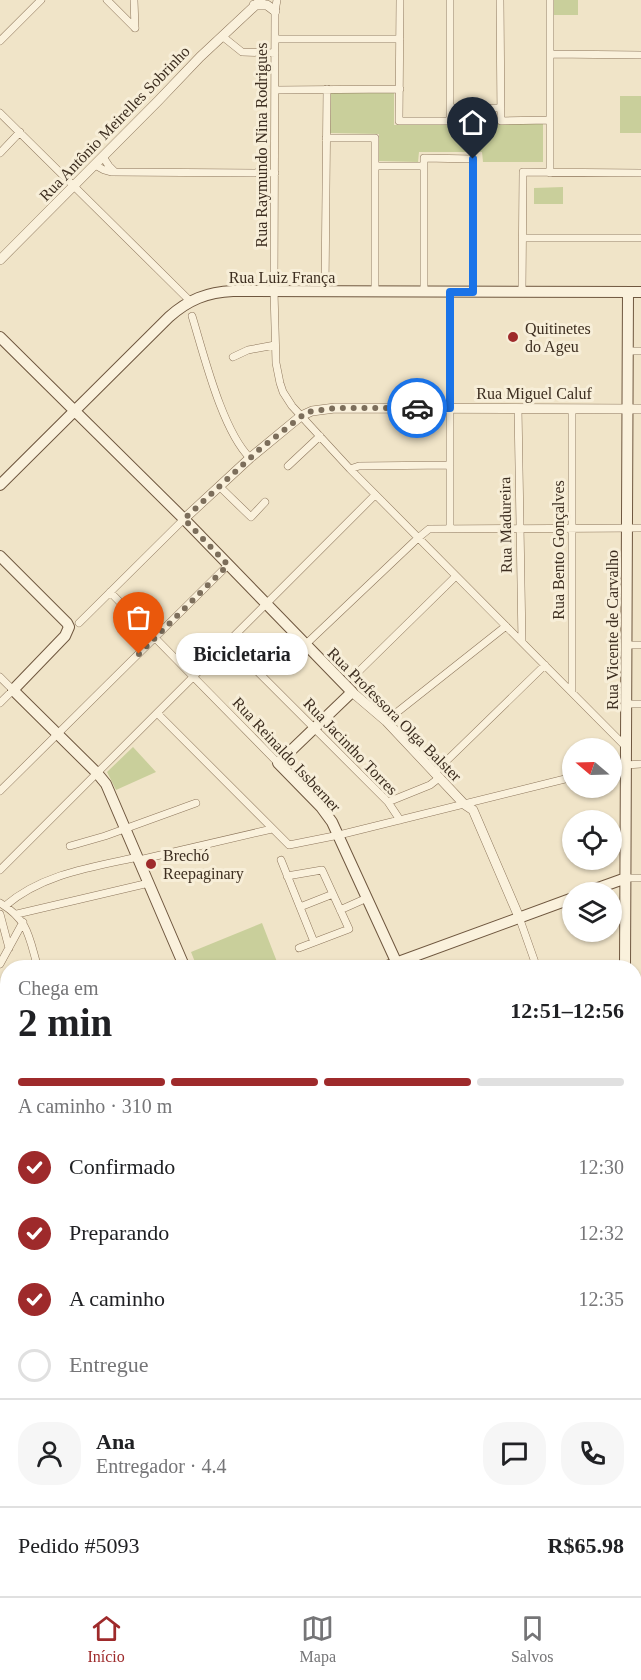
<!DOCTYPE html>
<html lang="pt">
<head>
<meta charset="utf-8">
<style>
  body { margin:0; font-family:"Times New Roman",serif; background:#f6f6f6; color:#202124; height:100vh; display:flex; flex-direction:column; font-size:22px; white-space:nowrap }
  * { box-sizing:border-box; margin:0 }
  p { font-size:20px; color:#757577 }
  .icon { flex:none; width:33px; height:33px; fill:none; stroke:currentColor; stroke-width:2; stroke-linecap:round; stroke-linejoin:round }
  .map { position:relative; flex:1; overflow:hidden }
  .panel { position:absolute; left:0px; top:960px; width:642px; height:636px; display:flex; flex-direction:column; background:#fff; border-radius:24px 24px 0 0; box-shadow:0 2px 4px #0004 }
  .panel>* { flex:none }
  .needle { width:39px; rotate:289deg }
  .controls { position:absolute; left:562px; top:738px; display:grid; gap:12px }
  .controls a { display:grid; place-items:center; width:60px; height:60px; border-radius:50%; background:#fff; box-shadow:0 2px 4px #0004; font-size:30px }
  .pin { position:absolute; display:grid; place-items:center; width:51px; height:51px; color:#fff; margin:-62px -26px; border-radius:50% 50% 50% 0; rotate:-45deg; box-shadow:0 0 6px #0007 }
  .pin .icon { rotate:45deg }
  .courier { position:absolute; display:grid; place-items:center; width:60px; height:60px; margin:-30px; border:4px solid #1a73e8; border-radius:50%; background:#fff; color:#222; box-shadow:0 2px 8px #0007 }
  .bubble { position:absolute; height:42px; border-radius:21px; background:#fff; box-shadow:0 2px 4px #0004; font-size:20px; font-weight:700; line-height:42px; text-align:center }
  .headline em { font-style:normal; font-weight:700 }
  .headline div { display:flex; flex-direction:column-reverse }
  .headline { display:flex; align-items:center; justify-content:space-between; height:102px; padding:0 18px }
  h1 { font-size:39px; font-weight:700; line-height:45px }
  .bar { display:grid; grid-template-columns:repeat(4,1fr); gap:9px 6px; align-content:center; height:72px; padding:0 18px }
  .bar i { height:8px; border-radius:4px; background:#e0e0e0 }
  .bar .selected { background:#9e2a2b }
  .bar p { grid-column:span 4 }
  .line { display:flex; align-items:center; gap:15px; padding:0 18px; border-top:2px solid #e0e0e0 }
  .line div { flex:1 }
  .round { display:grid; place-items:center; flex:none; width:63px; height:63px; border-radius:24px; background:#f6f6f6 }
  ol { padding:0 18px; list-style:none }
  li { display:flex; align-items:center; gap:18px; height:66px }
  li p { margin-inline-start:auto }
  li .icon { padding:6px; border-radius:50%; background:#9e2a2b; color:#fff; stroke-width:4 }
  li:last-child { color:#757577 }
  li i { width:33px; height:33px; border:3px solid #e0e0e0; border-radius:50% }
  .tabs { display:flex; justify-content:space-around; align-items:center; height:84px; border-top:2px solid #e0e0e0; background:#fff; font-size:16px; color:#757577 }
  .tabs a { display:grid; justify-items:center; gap:3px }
  .tabs .selected { color:#9e2a2b }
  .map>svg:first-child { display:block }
  .green { fill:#c9cf9b }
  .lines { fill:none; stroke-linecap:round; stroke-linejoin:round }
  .minor-casing { stroke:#8d765c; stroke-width:8 }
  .tertiary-casing { stroke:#8d765c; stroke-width:10 }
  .secondary-casing { stroke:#6f573f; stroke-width:12 }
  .motorway-casing { stroke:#5b4430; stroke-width:15 }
  .minor { stroke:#faf1dc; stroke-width:7 }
  .tertiary { stroke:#faf1dc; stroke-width:9 }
  .secondary { stroke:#faf1dc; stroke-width:10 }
  .motorway { stroke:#e0a458; stroke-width:14 }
  .done { stroke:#7c6e5b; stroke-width:6; stroke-dasharray:0 10.8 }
  .route { stroke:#1a73e8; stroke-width:8 }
  .poi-dot { fill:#9e2a2b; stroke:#f7eed8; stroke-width:2 }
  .labels { text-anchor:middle; stroke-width:6; stroke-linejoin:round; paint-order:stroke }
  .street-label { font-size:16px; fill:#3d2e20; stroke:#f7eed8 }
  .poi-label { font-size:16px; fill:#3d2e20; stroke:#f7eed8; text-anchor:start }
</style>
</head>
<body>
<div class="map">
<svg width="641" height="1596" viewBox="0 0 641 1596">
  <rect width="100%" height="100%" fill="#f0e4c8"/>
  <path class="green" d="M 554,0 L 578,0 L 578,15 L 554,15 Z
    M 331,92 L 394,92 L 394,125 L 452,125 L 453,110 L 496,110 L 496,123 L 543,123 L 543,162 L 483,162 L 482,152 L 419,152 L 418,162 L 379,161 L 379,134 L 330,133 Z
    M 620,96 L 641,96 L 641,133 L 620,133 Z
    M 563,187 L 563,204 L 534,204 L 534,188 Z
    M 133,747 L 156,772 L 116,790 L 107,772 Z
    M 262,923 L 279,967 L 197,967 L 191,952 Z
    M 7,1233 L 8,1233 L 7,1353 L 0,1341 L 0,1235 Z
    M 86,1589 L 145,1589 L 138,1596 L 94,1596 Z
    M 408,1589 L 444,1589 L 453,1596 L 417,1596 Z"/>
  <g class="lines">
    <defs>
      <path id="minor" d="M 107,0 L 135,28
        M 134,0 L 135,28
        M 277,0 L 275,11 L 274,291 L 276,363 L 280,383 L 283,392 L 292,406 L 350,469 L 626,747
        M 400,0 L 399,121 L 450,121 L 450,0
        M 500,0 L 501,121 L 550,120
        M 550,0 L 550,173
        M 222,36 L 242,52 L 275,53
        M 275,39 L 400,39
        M 0,41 L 41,0
        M 550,54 L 641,55
        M 275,90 L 400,89
        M 450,108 L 501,108
        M 0,113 L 190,301
        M 326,138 L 375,138 L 375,291
        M 0,153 L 20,132
        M 103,157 L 109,166 L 115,172
        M 95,165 L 104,170 L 111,172 L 275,173
        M 375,166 L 424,166
        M 523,238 L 641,238
        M 325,291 L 327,89
        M 424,292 L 424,158 L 473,159 L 473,292
        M 450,292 L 450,528
        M 522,292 L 523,172 L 641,173
        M 192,316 C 204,355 222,430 250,458
        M 628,351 L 641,351
        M 233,357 L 248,350 L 275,345
        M 518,408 L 522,642
        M 572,409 L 572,692
        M 288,466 L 320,436
        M 350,469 L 359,466 L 450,465
        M 219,486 L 251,517 L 265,502
        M 110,592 L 278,763
        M 79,623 L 184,519
        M 228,642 L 388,802 L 400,820
        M 305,645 L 418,538 L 429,529 L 641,528
        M 626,645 L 641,645
        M 0,677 L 13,690 L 0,703
        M 352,678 L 456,576
        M 626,704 L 641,704
        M 157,713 L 289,845 L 339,835 L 573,777
        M 386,721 L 506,626
        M 612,768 L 626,765 L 641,764
        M 434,773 L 545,665
        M 0,791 L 228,565
        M 388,802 L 430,785 L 439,778
        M 70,846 L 105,836 L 196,803
        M 139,860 L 272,829
        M 281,860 L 314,942
        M 0,870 L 375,495
        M 287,876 L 322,870 L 349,929 L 299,948
        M 626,878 L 641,878
        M 0,903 C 29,920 29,938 38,968
        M 5,906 C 42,874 92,867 138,857
        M 300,907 L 333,894
        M 340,910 L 367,898
        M 0,914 L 9,948
        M 17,914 L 149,883
        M 519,917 L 537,968
        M 0,964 L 23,922
        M 0,1001 L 8,998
        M 0,1099 L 8,1103
        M 634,1325 L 641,1331
        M 634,1347 L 641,1340
        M 478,1588 L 480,1596
        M 609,1588 L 617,1596"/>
      <path id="tertiary" d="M 254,5 L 267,5 L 275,11
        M 0,260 L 158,101 L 200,57 L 261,0
        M 184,519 L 250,458 L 301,416 L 312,411 L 335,408 L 641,409
        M 352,692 L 386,721 L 464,804 L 473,810 L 519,917
        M 634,1539 L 641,1532
        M 584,1596 L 591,1588"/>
      <path id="secondary" d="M 0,337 L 184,519 L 352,692 L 278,763 L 321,807 L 332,822 L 399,968
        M 0,485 L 169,317 C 188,300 207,292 233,291 L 641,292
        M 0,556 L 67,623 L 69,627 L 65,636 L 13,690 L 97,773 L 106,784 L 185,968
        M 587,892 L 626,878
        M 382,968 L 573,898
        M 625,968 L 628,292
        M 634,1128 L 641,1127
        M 0,1188 L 8,1186
        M 0,1221 L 8,1222
        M 634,1462 L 641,1468
        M 634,1490 L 641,1496"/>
      <path id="motorway" d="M 634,1016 L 641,1014
        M 634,1038 L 641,1035
        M 0,1200 L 8,1198
        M 0,1211 L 8,1208"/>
    </defs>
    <use href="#minor" class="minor-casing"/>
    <use href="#tertiary" class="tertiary-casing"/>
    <use href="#secondary" class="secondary-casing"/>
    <use href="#motorway" class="motorway-casing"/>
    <use href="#minor" class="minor"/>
    <use href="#tertiary" class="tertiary"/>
    <use href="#secondary" class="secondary"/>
    <use href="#motorway" class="motorway"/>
  </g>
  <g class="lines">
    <path class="done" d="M 139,654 L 228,565 L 184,519 L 260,449 L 307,412 L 335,408 L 417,408"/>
    <path class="route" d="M 417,408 L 450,408 L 450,292 L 473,292 L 473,159"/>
  </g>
  <g class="poi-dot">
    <circle cx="513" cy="337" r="6"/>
    <circle cx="151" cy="864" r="6"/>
  </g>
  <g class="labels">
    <g class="street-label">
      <text transform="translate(114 123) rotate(-46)" y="6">Rua Antônio Meirelles Sobrinho</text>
      <text transform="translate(261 145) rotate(-90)" y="6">Rua Raymundo Nina Rodrigues</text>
      <text x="282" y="283">Rua Luiz França</text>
      <text x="534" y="399">Rua Miguel Caluf</text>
      <text transform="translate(505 525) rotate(-91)" y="6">Rua Madureira</text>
      <text transform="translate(558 550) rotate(-90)" y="6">Rua Bento Gonçalves</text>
      <text transform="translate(612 630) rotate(-90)" y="6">Rua Vicente de Carvalho</text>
      <text transform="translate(395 714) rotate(45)" y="6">Rua Professora Olga Balster</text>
      <text transform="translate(351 746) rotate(46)" y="6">Rua Jacintho Torres</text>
      <text transform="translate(287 754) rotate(47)" y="6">Rua Reinaldo Issberner</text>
    </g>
    <g class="poi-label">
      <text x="525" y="334">Quitinetes<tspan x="525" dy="18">do Ageu</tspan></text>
      <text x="163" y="861">Brechó<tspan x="163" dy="18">Reepaginary</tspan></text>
    </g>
  </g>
</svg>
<div class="controls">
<a><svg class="needle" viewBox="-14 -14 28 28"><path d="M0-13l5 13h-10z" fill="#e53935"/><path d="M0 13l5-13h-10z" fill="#757577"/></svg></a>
<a><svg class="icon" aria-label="locate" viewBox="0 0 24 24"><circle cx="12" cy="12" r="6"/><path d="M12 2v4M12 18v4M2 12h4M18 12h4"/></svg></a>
<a><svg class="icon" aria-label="layers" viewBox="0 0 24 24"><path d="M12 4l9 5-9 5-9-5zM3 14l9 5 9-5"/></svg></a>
</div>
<div class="pin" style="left:139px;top:654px;background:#ea580c"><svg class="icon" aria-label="bag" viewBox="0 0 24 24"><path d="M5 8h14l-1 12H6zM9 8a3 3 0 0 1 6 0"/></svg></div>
<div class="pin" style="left:473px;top:159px;background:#1f2937"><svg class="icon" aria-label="home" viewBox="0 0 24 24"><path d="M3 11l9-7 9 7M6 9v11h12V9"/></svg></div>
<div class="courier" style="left:417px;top:408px"><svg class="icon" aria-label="car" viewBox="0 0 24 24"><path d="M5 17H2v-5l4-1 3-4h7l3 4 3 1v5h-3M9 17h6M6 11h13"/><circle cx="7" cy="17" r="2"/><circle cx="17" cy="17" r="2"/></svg></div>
<div class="bubble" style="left:176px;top:633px;width:132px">Bicicletaria</div>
<section class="panel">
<div class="headline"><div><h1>2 min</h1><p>Chega em</p></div><em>12:51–12:56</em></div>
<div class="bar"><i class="selected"></i><i class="selected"></i><i class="selected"></i><i></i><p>A caminho · 310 m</p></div>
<ol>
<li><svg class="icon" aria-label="check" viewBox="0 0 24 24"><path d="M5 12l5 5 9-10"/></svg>Confirmado<p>12:30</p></li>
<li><svg class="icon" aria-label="check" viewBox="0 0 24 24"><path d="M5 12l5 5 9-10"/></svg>Preparando<p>12:32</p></li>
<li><svg class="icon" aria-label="check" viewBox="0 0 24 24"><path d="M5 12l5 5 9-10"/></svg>A caminho<p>12:35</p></li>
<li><i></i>Entregue</li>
</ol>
<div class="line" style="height:108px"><a class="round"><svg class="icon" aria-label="person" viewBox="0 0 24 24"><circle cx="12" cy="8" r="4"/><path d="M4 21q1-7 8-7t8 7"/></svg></a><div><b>Ana</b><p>Entregador · 4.4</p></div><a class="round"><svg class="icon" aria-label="chat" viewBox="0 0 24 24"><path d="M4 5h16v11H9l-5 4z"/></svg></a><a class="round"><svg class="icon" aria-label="phone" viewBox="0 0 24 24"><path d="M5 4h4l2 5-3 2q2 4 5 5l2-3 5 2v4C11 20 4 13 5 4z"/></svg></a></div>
<div class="line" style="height:78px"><div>Pedido #5093</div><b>R$65.98</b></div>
</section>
</div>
<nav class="tabs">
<a class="selected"><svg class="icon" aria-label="home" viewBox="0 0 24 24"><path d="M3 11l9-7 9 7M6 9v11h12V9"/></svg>Início</a>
<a><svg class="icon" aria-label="map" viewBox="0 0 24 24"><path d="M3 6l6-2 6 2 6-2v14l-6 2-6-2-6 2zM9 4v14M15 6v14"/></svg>Mapa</a>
<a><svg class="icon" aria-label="saved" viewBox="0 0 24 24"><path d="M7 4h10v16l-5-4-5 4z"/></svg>Salvos</a>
</nav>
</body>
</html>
